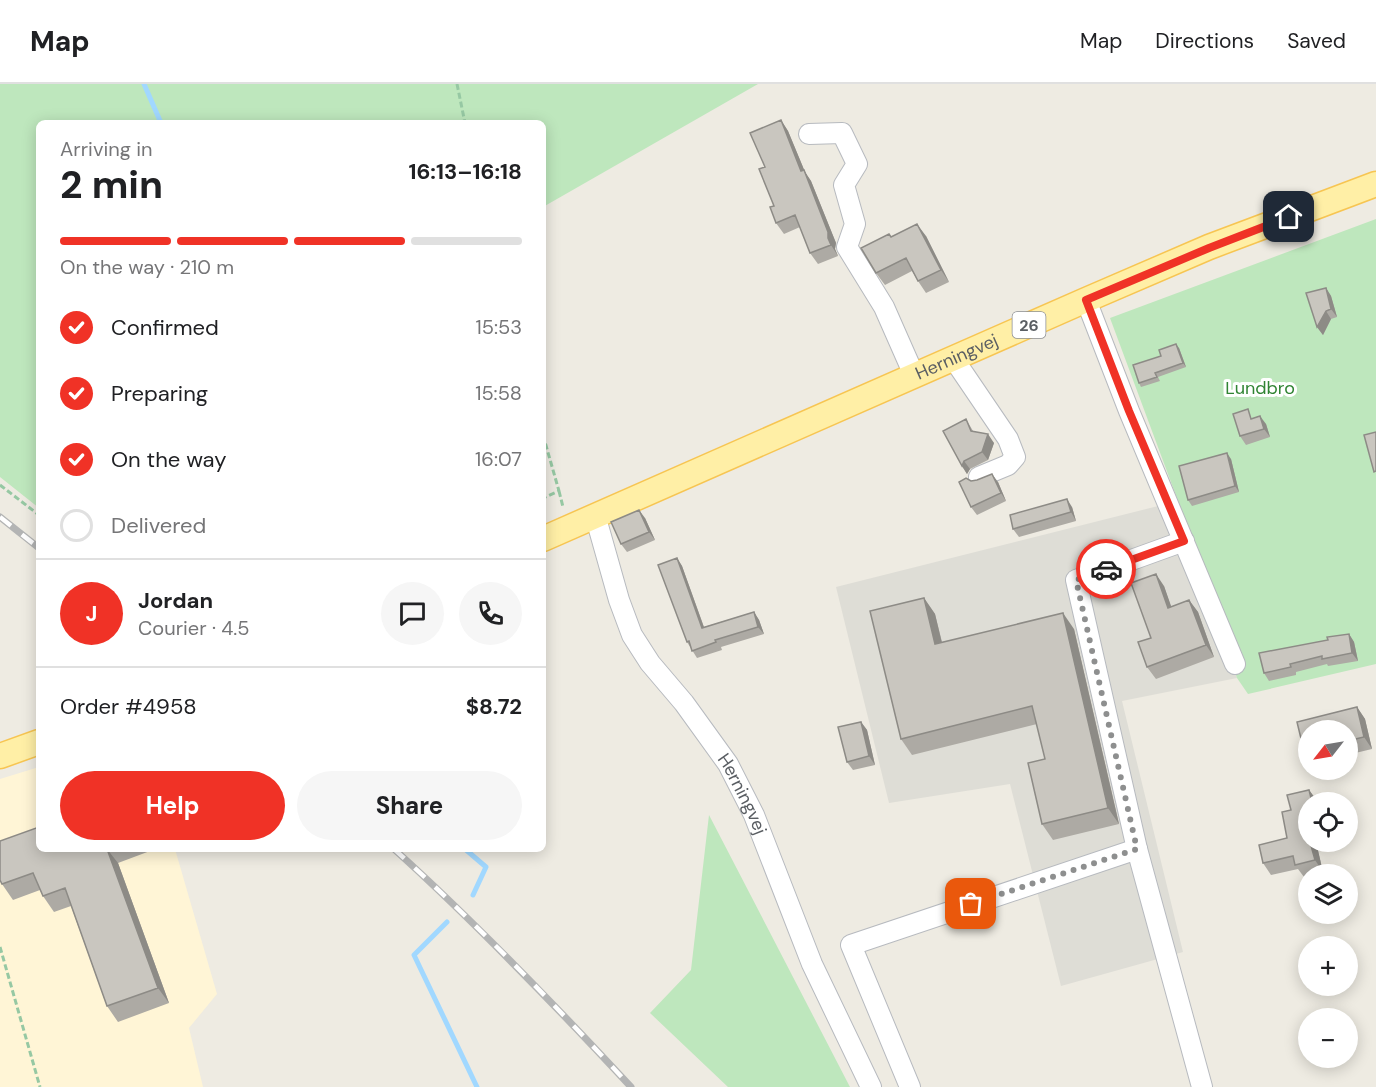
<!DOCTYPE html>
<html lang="en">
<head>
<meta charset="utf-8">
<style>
  body { margin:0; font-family:"DM Sans",sans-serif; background:#f6f6f6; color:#202124; height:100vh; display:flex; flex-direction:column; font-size:22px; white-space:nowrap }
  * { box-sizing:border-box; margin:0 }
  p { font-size:20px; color:#757577 }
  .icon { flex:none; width:33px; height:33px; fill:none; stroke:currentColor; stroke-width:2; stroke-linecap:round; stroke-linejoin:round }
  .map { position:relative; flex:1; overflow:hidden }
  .panel { position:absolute; left:36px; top:36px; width:510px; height:732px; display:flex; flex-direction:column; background:#fff; border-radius:9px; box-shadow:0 3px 15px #0003 }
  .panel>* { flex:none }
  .needle { width:39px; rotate:239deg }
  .fabs { position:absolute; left:1298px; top:636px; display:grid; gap:12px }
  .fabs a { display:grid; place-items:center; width:60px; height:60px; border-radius:50%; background:#fff; box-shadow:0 3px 15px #0003; font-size:30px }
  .pin { position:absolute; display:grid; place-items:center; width:51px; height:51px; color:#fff; margin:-26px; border-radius:12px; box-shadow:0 3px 9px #0006 }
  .courier { position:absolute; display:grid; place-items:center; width:60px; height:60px; margin:-30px; border:4px solid #f03226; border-radius:50%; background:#fff; color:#222; box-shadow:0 2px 8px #0007 }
  .head em { font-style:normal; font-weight:700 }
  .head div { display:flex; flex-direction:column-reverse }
  .head { display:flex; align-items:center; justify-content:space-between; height:102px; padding:0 24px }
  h1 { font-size:39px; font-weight:700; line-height:45px }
  .bar { display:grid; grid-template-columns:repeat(4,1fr); gap:9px 6px; align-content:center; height:72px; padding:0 24px }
  .bar i { height:8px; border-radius:4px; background:#e0e0e0 }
  .bar .selected { background:#f03226 }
  .bar p { grid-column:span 4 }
  .line { display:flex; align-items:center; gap:15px; padding:0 24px; border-top:2px solid #e0e0e0 }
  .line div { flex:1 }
  .round { display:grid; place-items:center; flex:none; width:63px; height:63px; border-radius:32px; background:#f6f6f6 }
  ol { padding:0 24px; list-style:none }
  li { display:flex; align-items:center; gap:18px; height:66px }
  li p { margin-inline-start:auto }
  li .icon { padding:6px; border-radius:50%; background:#f03226; color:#fff; stroke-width:4 }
  li:last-child { color:#757577 }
  li i { width:33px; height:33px; border:3px solid #e0e0e0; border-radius:50% }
  .primary-button { display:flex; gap:12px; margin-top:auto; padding:12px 24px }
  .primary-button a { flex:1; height:69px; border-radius:36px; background:#f03226; color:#fff; font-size:24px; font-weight:700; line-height:69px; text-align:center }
  .primary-button a+a { background:#f6f6f6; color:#202124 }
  header { display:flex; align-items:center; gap:36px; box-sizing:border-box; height:84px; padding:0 30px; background:#fff; border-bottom:2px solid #e0e0e0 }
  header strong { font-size:28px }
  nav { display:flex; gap:33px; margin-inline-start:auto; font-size:21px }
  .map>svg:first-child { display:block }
  .commercial { fill:#fff5d6 }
  .industrial { fill:#deddd6 }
  .green { fill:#bee7bd }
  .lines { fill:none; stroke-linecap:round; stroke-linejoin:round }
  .stream { stroke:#a1d8ff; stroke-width:5 }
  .minor-casing { stroke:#b7babf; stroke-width:22 }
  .major-casing { stroke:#f7c552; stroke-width:27 }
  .path { stroke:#96c8a3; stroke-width:3; stroke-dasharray:6 3; stroke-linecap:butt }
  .minor { stroke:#fff; stroke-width:20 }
  .major { stroke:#ffefa6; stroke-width:24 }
  .rail-casing { stroke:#b3b4b4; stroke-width:7 }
  .rail { stroke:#fff; stroke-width:4.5; stroke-dasharray:14; stroke-linecap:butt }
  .wall { fill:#adaaa4 }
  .shaded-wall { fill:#8d8b86 }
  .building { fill:#c9c6bf; stroke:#8d8b86; stroke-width:1.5 }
  .done { stroke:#8e8f8f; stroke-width:6; stroke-dasharray:0 10.8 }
  .route { stroke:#f03226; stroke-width:8 }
  .labels { text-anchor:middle; stroke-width:6; stroke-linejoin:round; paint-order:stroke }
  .shield { fill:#fff; stroke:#8c8e92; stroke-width:1.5 }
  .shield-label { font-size:16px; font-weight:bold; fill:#5a5e63 }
  .street-label { font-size:18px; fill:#5a5e63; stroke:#fff }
  .park-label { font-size:18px; fill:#308433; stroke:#fff }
</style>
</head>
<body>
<header>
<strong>Map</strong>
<nav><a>Map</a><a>Directions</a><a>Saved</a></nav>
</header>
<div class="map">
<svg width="1376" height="1003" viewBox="0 0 1376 1003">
  <rect width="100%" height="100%" fill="#eeebe2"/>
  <path class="commercial" d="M 39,683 L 39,765 L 175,765 L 217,910 L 189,944 L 203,1003 L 0,1003 L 0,695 Z"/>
  <path class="industrial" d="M 1178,417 L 1237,594 L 1122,617 L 1183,868 L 1061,902 L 1010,700 L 889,719 L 836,503 Z"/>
  <path class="green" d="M 0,0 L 758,0 L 543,123 L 543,39 L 39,39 L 39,424 L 0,393 Z
    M 1376,135 L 1376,580 L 1248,610 L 1237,594 L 1178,417 L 1110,234 Z
    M 709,731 L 850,1003 L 728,1003 L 650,929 L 691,886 Z"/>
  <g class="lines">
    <path class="stream" d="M 144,0 L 161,39
      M 465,765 L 486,783 L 473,811
      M 447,838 L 414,871 L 477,1003"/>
    <defs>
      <g id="minor">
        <path d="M 809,50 L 842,49 L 857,80 L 844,101 L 855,140 L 847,163 L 884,223 L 914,291"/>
        <path d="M 1086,216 L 1129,327 L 1235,580"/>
        <path d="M 953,274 L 1008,355 L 1015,373 L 1008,381 L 979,393"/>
        <path id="s1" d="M 595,431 L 619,516 L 632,551 L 650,579 L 684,619 L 728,680 L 754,731 L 812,880 L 871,1003"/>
        <path d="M 1184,457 L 1076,496 L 1137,765 L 1202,1003"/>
        <path d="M 910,1003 L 851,861 L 1137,765"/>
      </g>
      <g id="major">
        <path id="s2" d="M 543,455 L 1086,216 L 1209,163 L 1376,100"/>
        <path d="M 0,672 L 39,658"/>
      </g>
    </defs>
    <use href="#minor" class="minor-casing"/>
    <use href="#major" class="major-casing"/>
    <path class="path" d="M 457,0 L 465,39
      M 543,351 L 559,407 L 543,414
      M 0,401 L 39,431
      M 559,407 L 563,423
      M 0,863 L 40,1003"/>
    <use href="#minor" class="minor"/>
    <use href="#major" class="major"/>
    <defs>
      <path id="rail" d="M 0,433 L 39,464
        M 394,765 C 477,840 555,921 631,1003"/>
    </defs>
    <use href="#rail" class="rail-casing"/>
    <use href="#rail" class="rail"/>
  </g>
  <path class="wall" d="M 781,36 L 788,47 L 805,88 L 811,97 L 836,159 L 835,165 L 838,172 L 818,180 L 810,169 L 800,143 L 784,150 L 776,139 L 774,122 L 765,83 Z
    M 889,150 L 891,153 L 926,152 L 949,198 L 926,209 L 918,197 L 912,187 L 885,201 L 876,189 Z
    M 1326,204 L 1331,212 L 1337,233 L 1331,235 L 1323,251 L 1317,243 Z
    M 1179,264 L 1186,283 L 1158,293 L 1160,297 L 1141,303 L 1139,299 L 1161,272 Z
    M 1254,334 L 1266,340 L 1270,353 L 1246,361 L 1240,352 Z
    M 966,335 L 973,347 L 994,359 L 988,376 L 970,385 L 967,390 L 962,382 Z
    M 1231,375 L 1239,408 L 1192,422 L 1188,416 Z
    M 971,397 L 998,398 L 1006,417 L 977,431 L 971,423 Z
    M 1072,423 L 1076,437 L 1019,453 L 1013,445 Z
    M 645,434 L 655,456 L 627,468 L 621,460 Z
    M 677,474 L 682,482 L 704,543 L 754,528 L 759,536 L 764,550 L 721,563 L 722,566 L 697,574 L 687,558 Z
    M 1164,502 L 1171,523 L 1189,516 L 1198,528 L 1214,573 L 1156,595 L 1147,583 L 1151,554 Z
    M 924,514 L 935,530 L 942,558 L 1074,545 L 1119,740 L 1053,756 L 1042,740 L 1045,675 L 1037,640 L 912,671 L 901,655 Z
    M 1349,550 L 1354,558 L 1358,577 L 1328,582 L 1327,580 L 1296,588 L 1296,591 L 1269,597 L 1264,589 L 1328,556 Z
    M 1357,623 L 1365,635 L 1372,665 L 1347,671 L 1347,646 L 1308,646 L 1308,673 L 1304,667 L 1297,638 Z
    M 861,638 L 867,646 L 875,681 L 853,686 L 847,678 Z
    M 1309,706 L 1318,718 L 1308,718 L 1308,758 L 1316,758 L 1323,788 L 1314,790 L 1308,790 L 1308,792 L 1304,793 L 1298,785 L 1271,791 L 1263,779 L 1287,754 Z
    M 39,765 L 149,765 L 150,767 L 118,779 L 169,919 L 118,938 L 107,922 L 71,822 L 54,828 L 43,812 L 40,806 L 13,816 L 2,800 Z"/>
  <path class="shaded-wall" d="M 781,36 L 788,47 L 805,88 L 811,97 L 836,159 L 835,165 L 838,172 L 831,161 Z
    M 917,140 L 926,152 L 949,198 L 941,186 Z
    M 1326,204 L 1331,212 L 1337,233 L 1331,225 Z
    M 1326,227 L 1331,235 L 1323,251 L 1317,243 Z
    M 1176,260 L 1179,264 L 1186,283 L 1183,279 Z
    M 1260,332 L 1266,340 L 1270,353 L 1264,345 Z
    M 988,350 L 994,359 L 988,376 L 982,368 Z
    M 1227,369 L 1231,375 L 1239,408 L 1235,402 Z
    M 964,377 L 970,385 L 967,390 L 962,382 Z
    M 992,390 L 998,398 L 1006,417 L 1001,409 Z
    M 1067,415 L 1072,423 L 1076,437 L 1071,428 Z
    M 639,426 L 645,434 L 655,456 L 649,448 Z
    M 677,474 L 682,482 L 707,552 L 702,544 Z
    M 1156,490 L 1164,502 L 1176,536 L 1168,524 Z
    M 924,514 L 935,530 L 946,576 L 935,560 Z
    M 1189,516 L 1198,528 L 1214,573 L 1206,561 Z
    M 754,528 L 759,536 L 764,550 L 758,543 Z
    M 1063,529 L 1074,545 L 1119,740 L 1108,724 Z
    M 1349,550 L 1354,558 L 1358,577 L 1352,569 Z
    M 1357,623 L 1365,635 L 1372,665 L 1364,653 Z
    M 861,638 L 867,646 L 875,681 L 869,672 Z
    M 1309,706 L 1318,718 L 1312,718 Z
    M 1304,728 L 1308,734 L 1308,747 Z
    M 1310,758 L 1316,758 L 1323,788 L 1315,776 Z
    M 107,765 L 118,779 L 169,919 L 158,904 Z"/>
  <path class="building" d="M 781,36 L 801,87 L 804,86 L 828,148 L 828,154 L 831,161 L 810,169 L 795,131 L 776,139 L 770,123 L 774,122 L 759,85 L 765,83 L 750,49 Z
    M 917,140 L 941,186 L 918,197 L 906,174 L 876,189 L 861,164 L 889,150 L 891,153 Z
    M 1326,204 L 1331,225 L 1326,227 L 1317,243 L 1306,209 Z
    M 1176,260 L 1183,279 L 1155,289 L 1157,293 L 1139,299 L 1133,281 L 1161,272 L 1159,266 Z
    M 1248,325 L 1251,335 L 1260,332 L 1264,345 L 1240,352 L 1233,330 Z
    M 966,335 L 971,347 L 988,350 L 982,368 L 964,377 L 962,382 L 943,347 Z
    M 1376,348 L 1376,387 L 1374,388 L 1364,351 Z
    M 1227,369 L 1235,402 L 1188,416 L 1179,382 Z
    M 992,390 L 1001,409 L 971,423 L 959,398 L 966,394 L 971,397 L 977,396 Z
    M 1067,415 L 1071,428 L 1013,445 L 1010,431 Z
    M 639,426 L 649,448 L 621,460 L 611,438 Z
    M 677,474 L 702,544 L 754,528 L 758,543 L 715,556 L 716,558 L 692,567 L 689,557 L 687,558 L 658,481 Z
    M 1156,490 L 1168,524 L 1189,516 L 1206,561 L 1147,583 L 1138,558 L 1151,554 L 1131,499 Z
    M 924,514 L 935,560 L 1063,529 L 1108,724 L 1042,740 L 1028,679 L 1045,675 L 1032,622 L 901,655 L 870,527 Z
    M 1349,550 L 1352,569 L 1322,575 L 1322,572 L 1290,580 L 1291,583 L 1264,589 L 1259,569 L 1328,556 L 1327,553 Z
    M 1357,623 L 1364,653 L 1347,657 L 1347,646 L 1308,646 L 1308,666 L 1304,667 L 1297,638 Z
    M 861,638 L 869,672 L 847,678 L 838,643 Z
    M 1309,706 L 1312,718 L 1308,718 L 1308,727 L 1304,728 L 1308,747 L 1308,758 L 1310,758 L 1315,776 L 1295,781 L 1293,772 L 1263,779 L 1259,761 L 1287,754 L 1282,728 L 1291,726 L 1287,711 Z
    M 39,743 L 39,765 L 107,765 L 158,904 L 107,922 L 65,804 L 43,812 L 33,789 L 2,800 L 0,796 L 0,757 Z"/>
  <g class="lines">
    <path class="done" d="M 971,820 L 1137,765 L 1076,496 L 1106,485"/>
    <path class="route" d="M 1106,485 L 1184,457 L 1129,327 L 1086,216 L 1209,164 L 1289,133"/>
  </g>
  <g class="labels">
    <rect class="shield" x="1012.5" y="228" width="33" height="26" rx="4.5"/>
    <g class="shield-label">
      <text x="1029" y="247">26</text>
    </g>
    <g class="street-label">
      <text dy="6" stroke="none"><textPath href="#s2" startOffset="452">Herningvej</textPath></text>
      <text dy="6" stroke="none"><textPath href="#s1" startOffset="320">Herningvej</textPath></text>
    </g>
    <g class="park-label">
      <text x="1260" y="310">Lundbro</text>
    </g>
  </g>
</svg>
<div class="fabs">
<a><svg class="needle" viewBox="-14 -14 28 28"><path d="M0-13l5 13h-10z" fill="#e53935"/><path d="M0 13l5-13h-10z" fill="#757577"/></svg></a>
<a><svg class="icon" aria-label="locate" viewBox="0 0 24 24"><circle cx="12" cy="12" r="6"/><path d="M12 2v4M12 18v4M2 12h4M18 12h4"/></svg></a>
<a><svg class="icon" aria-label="layers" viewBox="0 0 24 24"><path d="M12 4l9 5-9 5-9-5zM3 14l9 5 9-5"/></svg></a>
<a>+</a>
<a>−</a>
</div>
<div class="pin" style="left:971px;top:820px;background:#ea580c"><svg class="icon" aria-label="bag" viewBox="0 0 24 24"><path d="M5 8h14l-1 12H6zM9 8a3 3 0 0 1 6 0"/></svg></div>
<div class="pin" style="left:1289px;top:133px;background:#1f2937"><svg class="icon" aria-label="home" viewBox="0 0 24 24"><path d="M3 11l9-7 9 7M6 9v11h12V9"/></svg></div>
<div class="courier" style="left:1106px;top:485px"><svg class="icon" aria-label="car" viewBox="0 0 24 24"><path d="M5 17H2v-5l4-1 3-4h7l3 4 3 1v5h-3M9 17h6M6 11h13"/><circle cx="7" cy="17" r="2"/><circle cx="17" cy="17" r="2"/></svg></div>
<section class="panel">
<div class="head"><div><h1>2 min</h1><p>Arriving in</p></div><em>16:13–16:18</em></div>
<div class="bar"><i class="selected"></i><i class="selected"></i><i class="selected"></i><i></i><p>On the way · 210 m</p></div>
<ol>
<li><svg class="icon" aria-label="check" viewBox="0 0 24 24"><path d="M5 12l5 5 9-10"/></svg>Confirmed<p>15:53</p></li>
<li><svg class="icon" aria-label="check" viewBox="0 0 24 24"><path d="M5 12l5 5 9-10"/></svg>Preparing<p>15:58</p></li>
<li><svg class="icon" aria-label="check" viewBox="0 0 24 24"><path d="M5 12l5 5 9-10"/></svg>On the way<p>16:07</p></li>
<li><i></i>Delivered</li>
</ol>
<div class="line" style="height:108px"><b class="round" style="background:#f03226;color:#fff">J</b><div><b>Jordan</b><p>Courier · 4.5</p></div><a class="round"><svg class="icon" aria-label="chat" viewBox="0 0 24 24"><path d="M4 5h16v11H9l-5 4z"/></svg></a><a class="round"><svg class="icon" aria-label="phone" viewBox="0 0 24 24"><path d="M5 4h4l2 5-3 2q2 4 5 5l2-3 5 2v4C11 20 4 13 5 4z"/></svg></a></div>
<div class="line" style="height:78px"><div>Order #4958</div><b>$8.72</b></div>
<div class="primary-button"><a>Help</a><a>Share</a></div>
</section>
</div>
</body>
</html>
